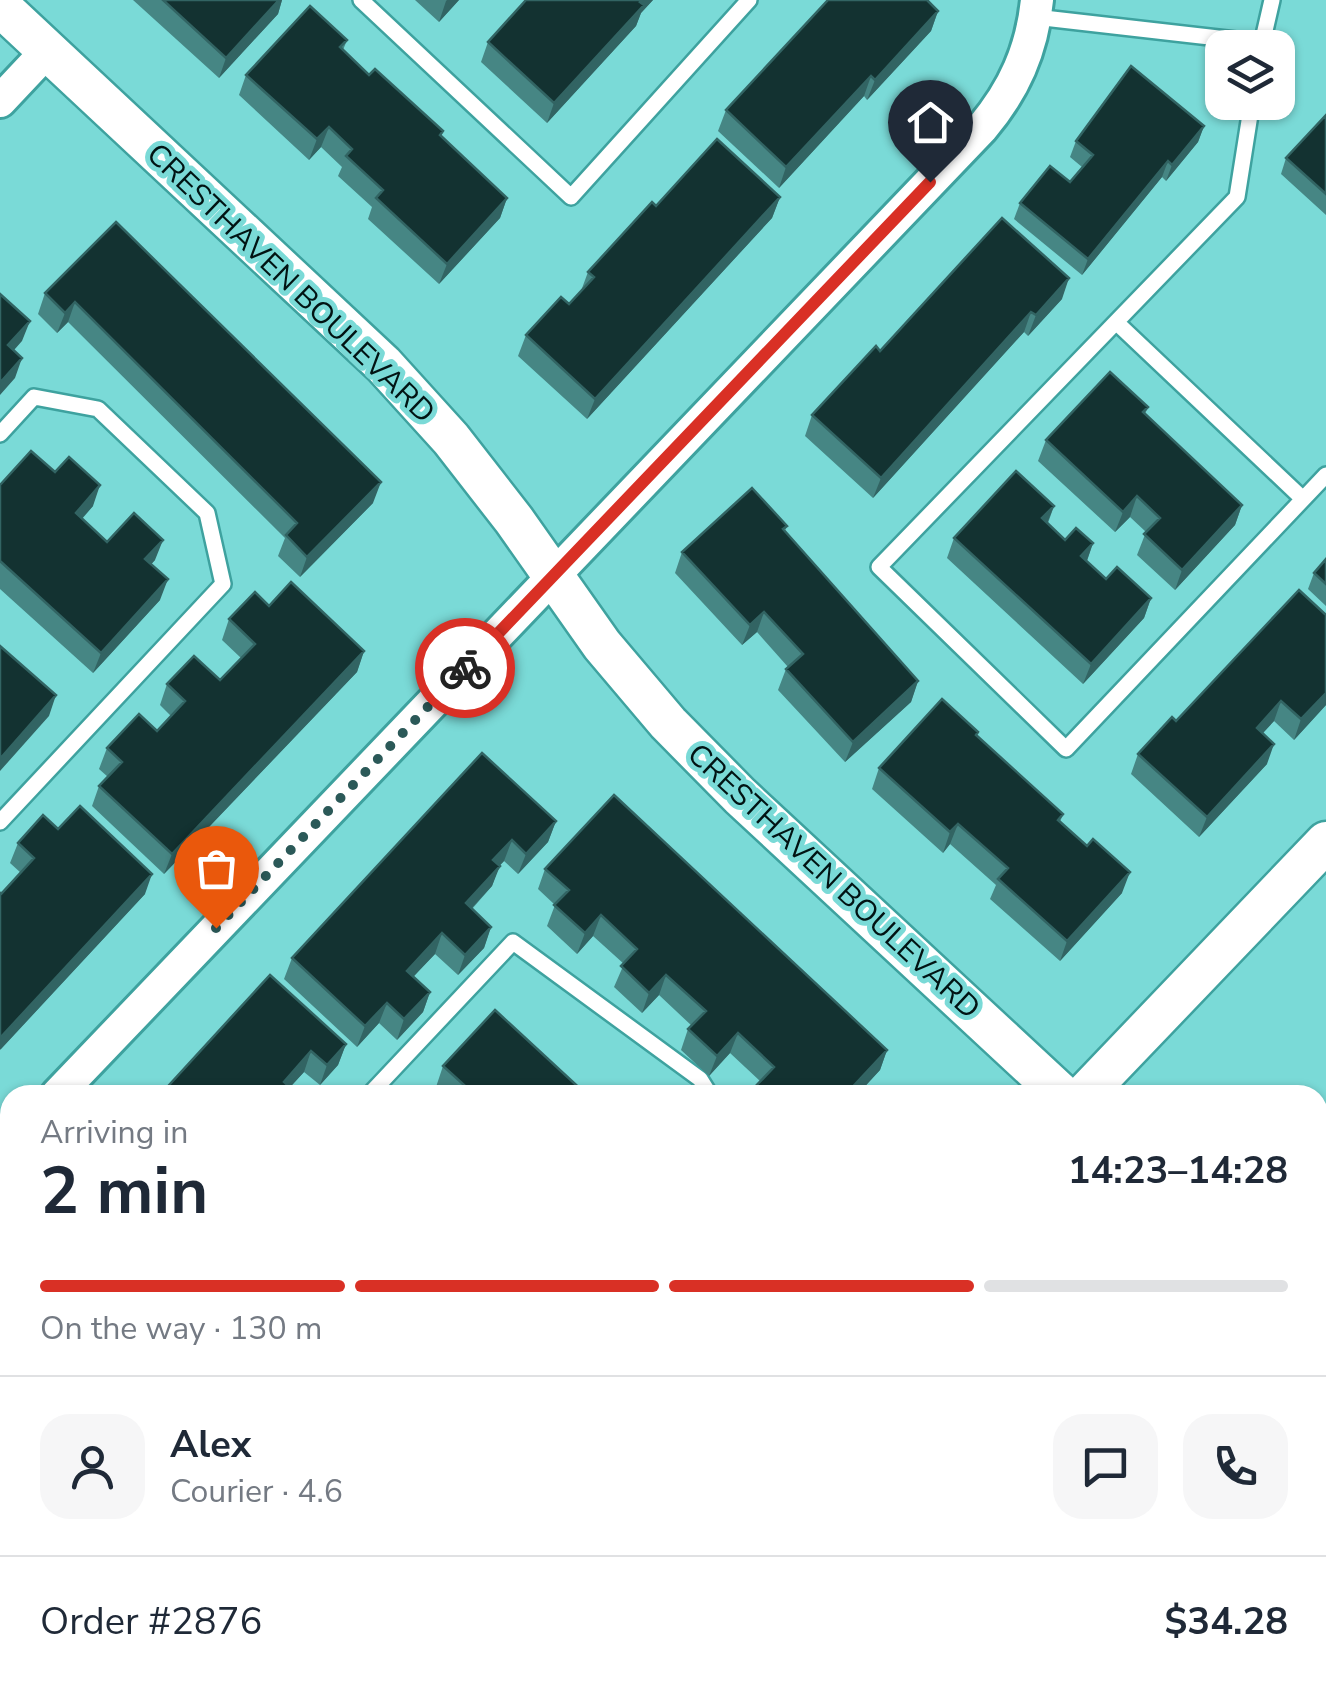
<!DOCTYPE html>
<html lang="en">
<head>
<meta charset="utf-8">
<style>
  body { margin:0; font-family:"Nunito Sans",sans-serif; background:#f6f6f7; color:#1f2937; height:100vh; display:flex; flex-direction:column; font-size:38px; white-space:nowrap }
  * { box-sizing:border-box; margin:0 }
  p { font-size:32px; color:#747a83 }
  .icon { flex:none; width:55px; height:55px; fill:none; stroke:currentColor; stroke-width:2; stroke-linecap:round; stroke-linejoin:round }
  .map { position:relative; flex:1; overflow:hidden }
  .sheet { position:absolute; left:0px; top:1085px; width:1328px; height:622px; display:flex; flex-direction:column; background:#fff; border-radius:30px 30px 0 0; box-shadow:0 2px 8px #0004 }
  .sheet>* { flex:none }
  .tools { position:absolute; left:1205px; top:30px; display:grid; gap:20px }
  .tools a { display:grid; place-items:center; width:90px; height:90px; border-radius:20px; background:#fff; box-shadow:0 2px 8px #0004; font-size:50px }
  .pin { position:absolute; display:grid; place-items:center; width:85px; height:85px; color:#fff; margin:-102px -42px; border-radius:50% 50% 50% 0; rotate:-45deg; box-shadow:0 0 10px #0007 }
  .pin .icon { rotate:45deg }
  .courier { position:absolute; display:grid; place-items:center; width:100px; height:100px; margin:-50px; border:8px solid #d93025; border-radius:50%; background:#fff; color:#222; box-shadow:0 2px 12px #0007 }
  .head em { font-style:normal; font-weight:700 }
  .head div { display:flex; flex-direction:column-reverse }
  .head { display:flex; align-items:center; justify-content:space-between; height:170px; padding:0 40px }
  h1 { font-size:65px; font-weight:700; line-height:75px }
  .bar { display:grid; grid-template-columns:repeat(4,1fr); gap:15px 10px; align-content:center; height:120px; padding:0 40px }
  .bar i { height:12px; border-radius:8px; background:#e0e1e3 }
  .bar .selected { background:#d93025 }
  .bar p { grid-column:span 4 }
  .line { display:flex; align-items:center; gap:25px; padding:0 40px; border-top:2px solid #e0e1e3 }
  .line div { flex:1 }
  .round { display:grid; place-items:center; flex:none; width:105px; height:105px; border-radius:30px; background:#f6f6f7 }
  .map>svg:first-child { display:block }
  .water { fill:#3e9afd }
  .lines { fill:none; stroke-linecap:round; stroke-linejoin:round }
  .service-casing { stroke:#3ea29f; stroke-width:20 }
  .minor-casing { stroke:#3ea29f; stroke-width:38 }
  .tertiary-casing { stroke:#3ea29f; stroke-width:45 }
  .service { stroke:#fff; stroke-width:15 }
  .minor { stroke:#fff; stroke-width:32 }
  .tertiary { stroke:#fff; stroke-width:40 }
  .wall { fill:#468684 }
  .shaded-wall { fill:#326463 }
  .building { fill:#133231; stroke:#326463; stroke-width:2.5 }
  .done { stroke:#2b5958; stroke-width:10; stroke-dasharray:0 18 }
  .route { stroke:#d93025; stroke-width:12 }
  .labels { text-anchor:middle; stroke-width:10; stroke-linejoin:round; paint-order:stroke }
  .street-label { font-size:30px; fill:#011313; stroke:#7adad7 }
</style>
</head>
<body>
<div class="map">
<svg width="1326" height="1707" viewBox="0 0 1326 1707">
  <rect width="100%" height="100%" fill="#7adad7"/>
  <path class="water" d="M 1084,1698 L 1257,1698 L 1267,1707 L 1082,1707 Z"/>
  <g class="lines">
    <defs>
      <path id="service" d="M 361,0 L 571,197 L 749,0
        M 1035,17 L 1262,43
        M 1261,48 L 1272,0
        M 1252,102 L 1237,197 L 879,567 L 1066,749 L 1326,475
        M 1116,322 L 1303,499
        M 0,434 L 34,397 L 98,409 L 207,513 L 223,584 L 0,822
        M 369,1095 L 513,942 L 700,1079 L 710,1095
        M 0,1487 L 10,1476
        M 0,1546 L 10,1555
        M 165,1698 L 176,1707
        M 202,1707 L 211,1698"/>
      <path id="minor" d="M 0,101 L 48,50
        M 57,1095 L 982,128 C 1014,90 1032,50 1037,0
        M 0,1154 L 10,1144
        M 1318,1475 L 1326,1483
        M 691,1707 L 700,1698"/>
      <path id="tertiary" d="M 0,6 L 383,364 L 451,439 L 514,520 L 602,645 L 668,723 L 740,796 L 1062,1095
        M 1084,1095 L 1326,842
        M 1318,1332 L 1326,1340
        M 499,1707 L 508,1698"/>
    </defs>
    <use href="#service" class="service-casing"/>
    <use href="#minor" class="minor-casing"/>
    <use href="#tertiary" class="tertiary-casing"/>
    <use href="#service" class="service"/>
    <use href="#minor" class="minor"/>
    <use href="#tertiary" class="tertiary"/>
  </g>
  <path class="wall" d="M 133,0 L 282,0 L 278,14 L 219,78 Z
    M 415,0 L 459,0 L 439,22 Z
    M 526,0 L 653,0 L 641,13 L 636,26 L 547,123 L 481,62 L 488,42 Z
    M 938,11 L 931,31 L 867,100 L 864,96 L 779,188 L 718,131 L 726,110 Z
    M 347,40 L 343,50 L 369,75 L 443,131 L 441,137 L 507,198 L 500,218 L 439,284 L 368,219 L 372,207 L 338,176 L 342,167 L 321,147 L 309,160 L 239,95 L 246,75 Z
    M 1326,115 L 1326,215 L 1281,174 L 1286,158 Z
    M 1204,126 L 1198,142 L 1166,181 L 1162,177 L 1082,275 L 1014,219 L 1020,203 L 1070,182 L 1082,167 L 1070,157 L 1076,141 Z
    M 780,197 L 772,218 L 587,419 L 518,356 L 526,335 L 569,304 L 581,291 L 588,272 L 656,206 Z
    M 116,222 L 373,503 L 300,577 L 278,556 L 285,538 L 68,322 L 57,333 L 38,314 L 45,293 Z
    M 1062,299 L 1028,336 L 1024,332 L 873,498 L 805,436 L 812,415 L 880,351 Z
    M 1148,407 L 1145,414 L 1242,505 L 1235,525 L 1175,590 L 1137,555 L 1146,532 L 1130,517 L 1115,532 L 1038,461 L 1046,440 Z
    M 0,485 L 93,506 L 82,519 L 107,542 L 155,560 L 151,564 L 160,600 L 93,673 L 0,589 Z
    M 1054,506 L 1048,523 L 1065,540 L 1093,543 L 1087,561 L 1106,579 L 1151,598 L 1144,618 L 1083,684 L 947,558 L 954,538 Z
    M 787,526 L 785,531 L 918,681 L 911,702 L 845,762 L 778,690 L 786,669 L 788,667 L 757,632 L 742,645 L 675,573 L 682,552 Z
    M 1326,559 L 1326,606 L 1308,589 L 1314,573 Z
    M 269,606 L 364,651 L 357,672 L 164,874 L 92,806 L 99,786 L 108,777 L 99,769 L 107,748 L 157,731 L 171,716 L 160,705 L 167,684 L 220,680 L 241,658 L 222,640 L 229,619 Z
    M 1326,615 L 1326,705 L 1294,740 L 1274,721 L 1263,733 L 1267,764 L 1199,837 L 1131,774 L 1138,754 L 1176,721 Z
    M 977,736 L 1063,814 L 1060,822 L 1122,893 L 1060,961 L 990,899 L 996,885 L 950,844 L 943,853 L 872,789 L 879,768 Z
    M 482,753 L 556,821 L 548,842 L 518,874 L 504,861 L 499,866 L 492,886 L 472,909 L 491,927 L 484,948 L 458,975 L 435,954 L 413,976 L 430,992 L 423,1012 L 397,1040 L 379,1023 L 357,1047 L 284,979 L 292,958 Z
    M 58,829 L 145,894 L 1,1049 L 1,894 L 21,873 L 10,863 L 18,843 Z
    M 545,869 L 887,1050 L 880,1070 L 857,1095 L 751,1095 L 753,1089 L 760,1081 L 730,1053 L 709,1076 L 681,1050 L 688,1029 L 692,1026 L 659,995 L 642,1013 L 614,987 L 624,964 L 593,936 L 577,954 L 547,926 L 555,905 L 538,889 Z
    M 270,975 L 346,1044 L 338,1065 L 320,1085 L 304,1072 L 290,1087 L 160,1095 Z
    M 443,1066 L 587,1095 L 445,1095 L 436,1087 Z
    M 1318,1547 L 1326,1555 L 1326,1694 L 1318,1687 Z
    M 854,1698 L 964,1698 L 955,1707 L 864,1707 Z"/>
  <path class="shaded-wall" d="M 279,0 L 282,0 L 278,14 L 219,78 L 226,58 Z
    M 447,0 L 459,0 L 439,22 L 446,1 Z
    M 642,0 L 653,0 L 641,13 L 636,26 L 547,123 L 554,103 Z
    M 938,11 L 931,31 L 867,100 L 875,80 Z
    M 871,76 L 864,96 L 779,188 L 786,167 Z
    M 1204,126 L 1198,142 L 1166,181 L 1172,165 Z
    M 329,127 L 321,147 L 309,160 L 317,139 Z
    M 1168,161 L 1162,177 L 1082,275 L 1088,259 Z
    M 780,197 L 772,218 L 587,419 L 595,399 Z
    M 507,198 L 500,218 L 439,284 L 447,264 Z
    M 1069,278 L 1062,299 L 1028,336 L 1036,315 Z
    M 75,302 L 68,322 L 57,333 L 65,313 Z
    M 1031,312 L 1024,332 L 873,498 L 881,478 Z
    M 30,321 L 22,341 L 0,366 L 8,345 Z
    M 22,358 L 15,378 L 0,395 L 0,383 Z
    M 381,482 L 373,503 L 300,577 L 307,557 Z
    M 100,485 L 93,506 L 68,534 L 76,513 Z
    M 1137,496 L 1130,517 L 1115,532 L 1123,512 Z
    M 1242,505 L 1235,525 L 1175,590 L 1182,570 Z
    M 1054,506 L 1046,526 L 1042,518 Z
    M 163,540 L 155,560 L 138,579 L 145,559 Z
    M 1093,543 L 1086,563 L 1081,556 Z
    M 168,579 L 160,600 L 93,673 L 101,653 Z
    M 1151,598 L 1144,618 L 1083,684 L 1091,664 Z
    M 764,612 L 757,632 L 742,645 L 750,625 Z
    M 364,651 L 357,672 L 164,874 L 172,854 Z
    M 918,681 L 911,702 L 845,762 L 853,742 Z
    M 1326,693 L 1326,705 L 1294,740 L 1301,719 Z
    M 56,695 L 49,716 L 0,771 L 0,759 Z
    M 1281,701 L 1274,721 L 1249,748 L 1257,728 Z
    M 1274,744 L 1267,764 L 1199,837 L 1207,817 Z
    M 556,821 L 548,842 L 518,874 L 526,854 Z
    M 958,824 L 950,844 L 943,853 L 950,832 Z
    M 512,840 L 504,861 L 486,880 L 493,860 Z
    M 500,866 L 492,886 L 458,923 L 466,903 Z
    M 1130,872 L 1122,893 L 1060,961 L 1067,941 Z
    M 152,874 L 145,894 L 0,1050 L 0,1038 Z
    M 601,915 L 593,936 L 577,954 L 585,933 Z
    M 491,927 L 484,948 L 458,975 L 465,955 Z
    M 442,933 L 435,954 L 400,991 L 407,971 Z
    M 666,975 L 659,995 L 642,1013 L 649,993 Z
    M 430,992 L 423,1012 L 397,1040 L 404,1019 Z
    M 387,1003 L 379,1023 L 357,1047 L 365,1026 Z
    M 738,1033 L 730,1053 L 709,1076 L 717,1056 Z
    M 346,1044 L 338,1065 L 320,1085 L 327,1065 Z
    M 887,1050 L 880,1070 L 857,1095 L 845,1095 Z
    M 311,1051 L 304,1072 L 283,1095 L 284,1082 Z
    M 10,1374 L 10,1386 L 0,1397 L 0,1385 Z
    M 378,1698 L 389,1698 L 380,1707 L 369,1707 Z
    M 952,1698 L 964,1698 L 955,1707 L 943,1707 Z"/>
  <path class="building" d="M 163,0 L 279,0 L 226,58 Z
    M 526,0 L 642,0 L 640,2 L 644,5 L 554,103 L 488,42 Z
    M 828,0 L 927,0 L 938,11 L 875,80 L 871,76 L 786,167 L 726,110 Z
    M 310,6 L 347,40 L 340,47 L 369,75 L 375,69 L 443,131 L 440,135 L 507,198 L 447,264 L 376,198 L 383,190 L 346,156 L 352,149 L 329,127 L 317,139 L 246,75 Z
    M 1131,66 L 1204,126 L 1172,165 L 1168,161 L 1088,259 L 1020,203 L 1050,166 L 1070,182 L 1093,155 L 1076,141 Z
    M 1326,115 L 1326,194 L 1286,158 Z
    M 717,139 L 780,197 L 595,399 L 526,335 L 561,297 L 569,304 L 594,277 L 588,272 L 652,202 L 656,206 Z
    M 1002,218 L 1069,278 L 1036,315 L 1031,312 L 881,478 L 812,415 L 876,346 L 880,351 Z
    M 116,222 L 381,482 L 307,557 L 286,535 L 297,523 L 75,302 L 65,313 L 45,293 Z
    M 0,294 L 30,321 L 8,345 L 22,358 L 0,383 Z
    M 1110,372 L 1148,407 L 1143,412 L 1242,505 L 1182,570 L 1144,534 L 1160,518 L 1137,496 L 1123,512 L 1046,440 Z
    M 31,451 L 55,472 L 69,457 L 100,485 L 76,513 L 107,542 L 134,513 L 163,540 L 145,559 L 168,579 L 101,653 L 0,561 L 0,485 Z
    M 1016,471 L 1054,506 L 1042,518 L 1065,540 L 1076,528 L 1093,543 L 1081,556 L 1106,579 L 1117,567 L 1151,598 L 1091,664 L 954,538 Z
    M 752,488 L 787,526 L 783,529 L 918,681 L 853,742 L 786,669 L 803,654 L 764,612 L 750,625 L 682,552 Z
    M 1326,559 L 1326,584 L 1314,573 Z
    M 291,582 L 364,651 L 172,854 L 99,786 L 122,762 L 107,748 L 139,714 L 157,731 L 185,701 L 167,684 L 194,656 L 220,680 L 255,644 L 229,619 L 255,592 L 269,606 Z
    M 1299,590 L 1326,615 L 1326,693 L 1301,719 L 1281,701 L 1257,728 L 1274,744 L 1207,817 L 1138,754 L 1172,717 L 1176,721 Z
    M 0,646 L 56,695 L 0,759 Z
    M 942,699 L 978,732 L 976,735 L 1063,814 L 1058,820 L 1087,846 L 1093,839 L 1130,872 L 1067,941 L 998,879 L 1008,868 L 958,824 L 950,832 L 879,768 Z
    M 482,753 L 556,821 L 526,854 L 512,840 L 493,860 L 500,866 L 466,903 L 491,927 L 465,955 L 442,933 L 407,971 L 430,992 L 404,1019 L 387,1003 L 365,1026 L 292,958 Z
    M 614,795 L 887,1050 L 845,1095 L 760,1095 L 753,1089 L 774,1067 L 738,1033 L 717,1056 L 688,1029 L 706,1011 L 666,975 L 649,993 L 621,966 L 637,949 L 601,915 L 585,933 L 554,905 L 569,890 L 545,869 Z
    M 80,806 L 152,874 L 0,1038 L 0,892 L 1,894 L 34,858 L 18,843 L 43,815 L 58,829 Z
    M 270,975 L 346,1044 L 327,1065 L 311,1051 L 284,1082 L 295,1092 L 292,1095 L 160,1095 Z
    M 495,1010 L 587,1095 L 475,1095 L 443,1066 Z
    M 10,1253 L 10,1374 L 0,1385 L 0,1264 Z
    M 1318,1547 L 1326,1555 L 1326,1667 L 1318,1660 Z
    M 266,1698 L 378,1698 L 369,1707 L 258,1707 Z
    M 817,1698 L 819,1698 L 829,1707 L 808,1707 Z
    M 883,1698 L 952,1698 L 943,1707 L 893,1707 Z"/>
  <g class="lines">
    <path class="done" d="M 216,928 L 465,668"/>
    <path class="route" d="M 465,668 L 930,182"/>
  </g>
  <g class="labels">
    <g class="street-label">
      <text transform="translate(291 283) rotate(44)" y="10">CRESTHAVEN BOULEVARD</text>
      <text transform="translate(834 881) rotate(43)" y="10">CRESTHAVEN BOULEVARD</text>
    </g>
  </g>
</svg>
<div class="tools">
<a><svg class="icon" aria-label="layers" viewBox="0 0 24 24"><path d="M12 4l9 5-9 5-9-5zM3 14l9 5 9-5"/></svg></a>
</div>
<div class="pin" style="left:216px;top:928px;background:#ea580c"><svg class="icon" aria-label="bag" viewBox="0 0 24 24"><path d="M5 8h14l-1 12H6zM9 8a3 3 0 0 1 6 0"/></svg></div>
<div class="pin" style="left:930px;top:182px;background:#1f2937"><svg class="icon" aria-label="home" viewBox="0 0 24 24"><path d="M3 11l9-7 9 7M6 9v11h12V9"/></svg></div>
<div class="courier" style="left:465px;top:668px"><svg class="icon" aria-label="bike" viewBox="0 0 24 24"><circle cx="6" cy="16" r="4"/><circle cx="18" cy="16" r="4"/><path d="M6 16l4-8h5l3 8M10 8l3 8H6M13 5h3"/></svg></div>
<section class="sheet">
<div class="head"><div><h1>2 min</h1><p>Arriving in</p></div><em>14:23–14:28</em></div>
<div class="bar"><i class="selected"></i><i class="selected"></i><i class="selected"></i><i></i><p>On the way · 130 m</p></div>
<div class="line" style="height:180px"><a class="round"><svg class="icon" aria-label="person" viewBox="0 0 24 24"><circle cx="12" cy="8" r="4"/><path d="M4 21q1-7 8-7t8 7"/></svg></a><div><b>Alex</b><p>Courier · 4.6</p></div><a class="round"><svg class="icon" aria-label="chat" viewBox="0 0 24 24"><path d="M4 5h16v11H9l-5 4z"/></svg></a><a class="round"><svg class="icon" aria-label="phone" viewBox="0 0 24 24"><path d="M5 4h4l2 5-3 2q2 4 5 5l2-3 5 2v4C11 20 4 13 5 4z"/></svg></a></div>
<div class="line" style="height:130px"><div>Order #2876</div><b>$34.28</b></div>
</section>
</div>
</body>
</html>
